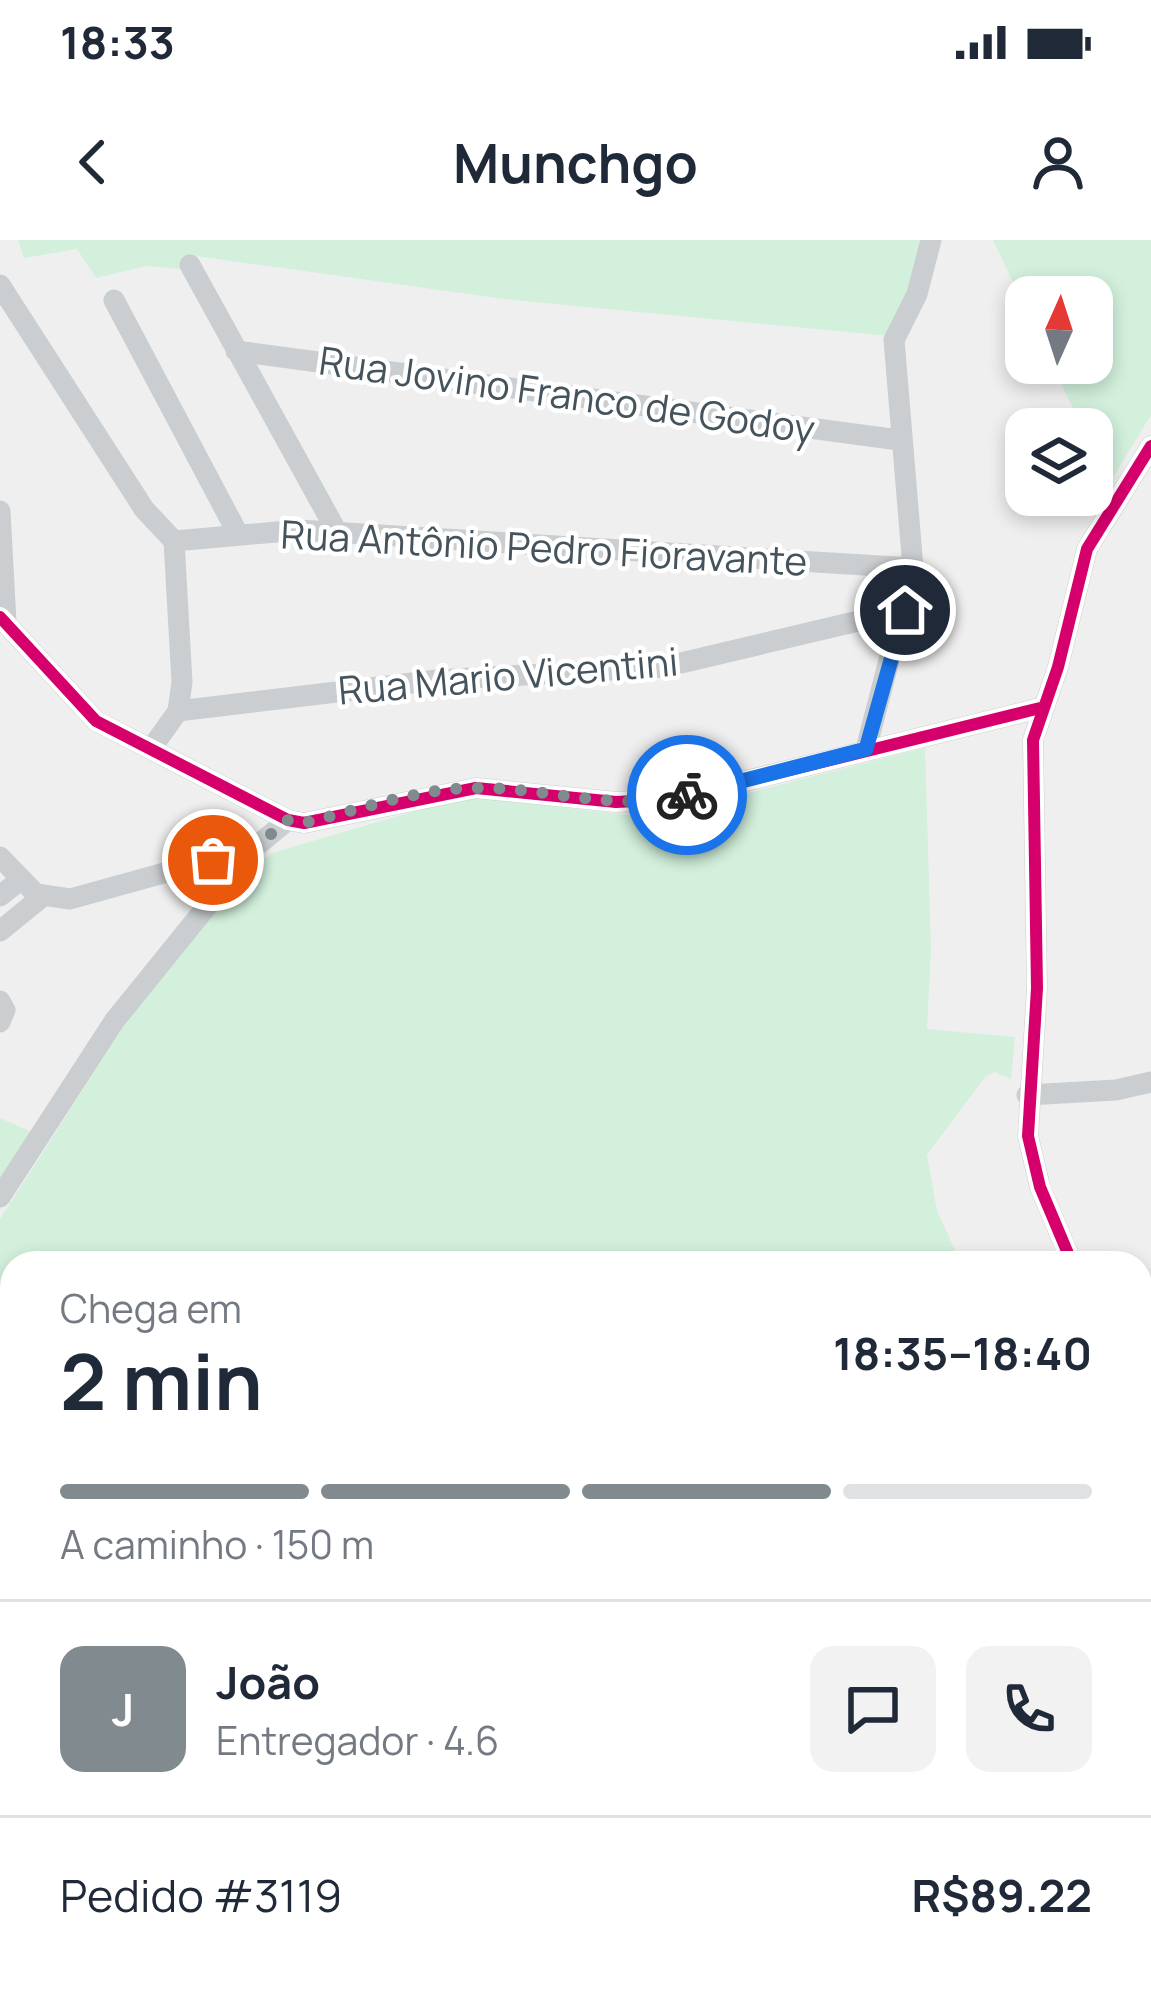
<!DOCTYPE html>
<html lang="pt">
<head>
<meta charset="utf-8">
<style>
  body { margin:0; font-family:Manrope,sans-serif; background:#f2f2f3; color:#1f2937; height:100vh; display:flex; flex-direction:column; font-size:45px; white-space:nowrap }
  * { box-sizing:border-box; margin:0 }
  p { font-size:39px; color:#747a83 }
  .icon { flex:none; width:66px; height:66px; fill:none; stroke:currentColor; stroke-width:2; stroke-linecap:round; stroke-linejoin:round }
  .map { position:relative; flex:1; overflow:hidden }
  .side { position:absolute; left:0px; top:1011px; width:1152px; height:747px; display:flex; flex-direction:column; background:#fff; border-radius:36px 36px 0 0; box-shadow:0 6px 18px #0003 }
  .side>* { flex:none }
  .needle { width:78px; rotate:3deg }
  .tools { position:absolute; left:1005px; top:36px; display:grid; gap:24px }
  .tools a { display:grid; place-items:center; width:108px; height:108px; border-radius:24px; background:#fff; box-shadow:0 6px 18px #0003; font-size:60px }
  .pin { position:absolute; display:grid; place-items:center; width:102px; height:102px; color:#fff; margin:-51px; border:6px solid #fff; border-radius:50%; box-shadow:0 3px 12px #0007 }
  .courier { position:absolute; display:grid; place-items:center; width:120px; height:120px; margin:-60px; border:9px solid #1a73e8; border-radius:50%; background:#fff; color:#222; box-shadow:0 3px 15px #0007 }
  .summary em { font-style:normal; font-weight:700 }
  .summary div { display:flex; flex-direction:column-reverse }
  .summary { display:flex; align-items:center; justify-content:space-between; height:204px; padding:0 60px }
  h1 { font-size:78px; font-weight:700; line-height:90px }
  .bar { display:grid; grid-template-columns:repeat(4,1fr); gap:18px 12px; align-content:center; height:144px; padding:0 60px }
  .bar i { height:15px; border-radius:9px; background:#e0e1e3 }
  .bar .current { background:#818a8f }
  .bar p { grid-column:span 4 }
  .line { display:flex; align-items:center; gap:30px; padding:0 60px; border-top:3px solid #e0e1e3 }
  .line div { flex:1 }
  .round { display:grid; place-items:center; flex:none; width:126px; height:126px; border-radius:24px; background:#f2f2f3 }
  .status { display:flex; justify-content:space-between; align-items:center; height:84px; padding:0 60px; background:#fff; direction:ltr }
  .status svg { height:33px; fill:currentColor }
  header { display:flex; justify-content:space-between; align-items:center; height:156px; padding:0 60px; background:#fff; font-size:54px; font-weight:700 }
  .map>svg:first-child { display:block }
  .green { fill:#d2f0dc }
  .water { fill:#a4e4f0 }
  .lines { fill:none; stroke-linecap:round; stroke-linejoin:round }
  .minor { stroke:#caced0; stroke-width:21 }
  .cycleway-casing { stroke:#fff; stroke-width:20 }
  .cycleway { stroke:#d6006c; stroke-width:12 }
  .done { stroke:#818a8f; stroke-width:12; stroke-dasharray:0 21.6 }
  .route { stroke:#1a73e8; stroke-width:15 }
  .labels { text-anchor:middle; stroke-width:9; stroke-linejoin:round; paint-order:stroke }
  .street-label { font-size:39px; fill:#45535c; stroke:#fff }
</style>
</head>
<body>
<div class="status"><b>18:33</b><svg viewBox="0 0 49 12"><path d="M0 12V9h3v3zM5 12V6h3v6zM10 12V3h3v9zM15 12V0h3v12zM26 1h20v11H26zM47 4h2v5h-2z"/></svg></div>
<header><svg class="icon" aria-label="back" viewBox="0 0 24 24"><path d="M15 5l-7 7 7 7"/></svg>Munchgo<svg class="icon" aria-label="person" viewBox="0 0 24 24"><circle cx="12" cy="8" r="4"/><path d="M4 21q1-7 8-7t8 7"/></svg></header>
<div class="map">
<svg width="1151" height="1756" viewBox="0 0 1151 1756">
  <rect width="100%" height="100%" fill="#f0efef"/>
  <path class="green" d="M 18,0 L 927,0 L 889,96 L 504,59 L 196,16 L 179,29 L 146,26 L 96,38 L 77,9 L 24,18 Z
    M 993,0 L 1151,0 L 1151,175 L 1109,244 L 1092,208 L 1092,189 L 1083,189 L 1051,123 L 1092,123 L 1092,57 L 1026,57 L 1026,70 Z
    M 925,508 L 931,710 L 927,789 L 1015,797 L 1011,839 L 995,832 L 985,837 L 927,915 L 937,971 L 961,1023 L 12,1023 L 12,1353 L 0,1360 L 0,979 L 129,778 L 252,626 L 275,612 L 453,560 L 472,557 L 637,576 L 676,571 Z
    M 0,878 L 34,893 L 0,942 Z
    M 1140,1079 L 1151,1079 L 1151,1417 L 1140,1415 Z
    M 12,1677 L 12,1746 L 996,1746 L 996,1756 L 0,1756 L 0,1683 Z"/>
  <path class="water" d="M 12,1530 L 12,1663 L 0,1667 L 0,1532 Z"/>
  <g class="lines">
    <path class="minor" d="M 190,25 L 337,292
      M 0,45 L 144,269 L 174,301 L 182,442 L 178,471 L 153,506
      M 114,60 L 238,294
      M 236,111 L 899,200
      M 0,271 L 6,382
      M 174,301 L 299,290 L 913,328
      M 0,377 L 96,481 L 288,580 L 304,583 L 476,548 L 616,562 L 673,559 L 1040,468
      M 178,471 L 437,440 L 664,427 L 905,370
      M 866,509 L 913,328 L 894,100 L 917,54 L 931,0
      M 0,617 L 36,654 L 70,659 L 254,608 L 288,580
      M 0,656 L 19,641
      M 0,691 L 43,656
      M 0,761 L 5,770 L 0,782
      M 1027,855 L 1116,850 L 1151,842
      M 0,957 L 115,780 L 254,608
      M 1072,1023 L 1040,947 L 1028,896 L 1037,748 L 1033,500 L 1058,427 L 1087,309 L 1151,206
      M 1101,1756 L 1102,1746"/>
    <defs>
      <path id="cycleway" d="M 0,377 L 96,481 L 288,580 L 304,583 L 476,548 L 616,562 L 673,559 L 1040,468
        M 1072,1023 L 1040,947 L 1028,896 L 1037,748 L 1033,500 L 1058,427 L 1087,309 L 1151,206"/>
    </defs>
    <use href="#cycleway" class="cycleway-casing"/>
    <use href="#cycleway" class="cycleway"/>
  </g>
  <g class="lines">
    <path class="done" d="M 213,620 L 254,608 L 288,580 L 304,583 C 359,570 419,548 476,548 C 547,547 616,573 687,555"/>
    <path class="route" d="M 687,555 L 866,509 L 905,370"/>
  </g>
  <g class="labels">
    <g class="street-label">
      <text transform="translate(567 155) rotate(8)" y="14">Rua Jovino Franco de Godoy</text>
      <text transform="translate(544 308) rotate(3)" y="14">Rua Antônio Pedro Fioravante</text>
      <text transform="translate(508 436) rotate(-5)" y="14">Rua Mario Vicentini</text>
    </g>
  </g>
</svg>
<div class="tools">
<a><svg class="needle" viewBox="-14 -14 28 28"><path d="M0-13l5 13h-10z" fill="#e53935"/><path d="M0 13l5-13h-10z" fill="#747a83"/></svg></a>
<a><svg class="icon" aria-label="layers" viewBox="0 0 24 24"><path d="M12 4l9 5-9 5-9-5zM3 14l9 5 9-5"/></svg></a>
</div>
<div class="pin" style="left:213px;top:620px;background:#ea580c"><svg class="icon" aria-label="bag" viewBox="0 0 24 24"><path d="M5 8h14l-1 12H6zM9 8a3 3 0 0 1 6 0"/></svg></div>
<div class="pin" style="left:905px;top:370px;background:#1f2937"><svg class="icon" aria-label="home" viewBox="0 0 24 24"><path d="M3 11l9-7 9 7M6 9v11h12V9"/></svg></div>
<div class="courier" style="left:687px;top:555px"><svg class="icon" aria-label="bike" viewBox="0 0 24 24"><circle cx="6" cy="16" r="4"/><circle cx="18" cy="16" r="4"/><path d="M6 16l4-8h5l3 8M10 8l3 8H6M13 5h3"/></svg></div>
<section class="side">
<div class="summary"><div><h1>2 min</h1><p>Chega em</p></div><em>18:35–18:40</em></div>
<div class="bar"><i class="current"></i><i class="current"></i><i class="current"></i><i></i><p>A caminho · 150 m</p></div>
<div class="line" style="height:216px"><b class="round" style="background:#818a8f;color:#fff">J</b><div><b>João</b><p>Entregador · 4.6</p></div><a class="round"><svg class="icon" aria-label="chat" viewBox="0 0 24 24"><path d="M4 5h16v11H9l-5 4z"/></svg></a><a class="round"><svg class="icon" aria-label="phone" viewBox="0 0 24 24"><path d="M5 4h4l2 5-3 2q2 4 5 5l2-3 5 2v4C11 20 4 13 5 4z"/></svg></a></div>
<div class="line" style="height:156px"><div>Pedido #3119</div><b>R$89.22</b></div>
</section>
</div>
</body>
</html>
